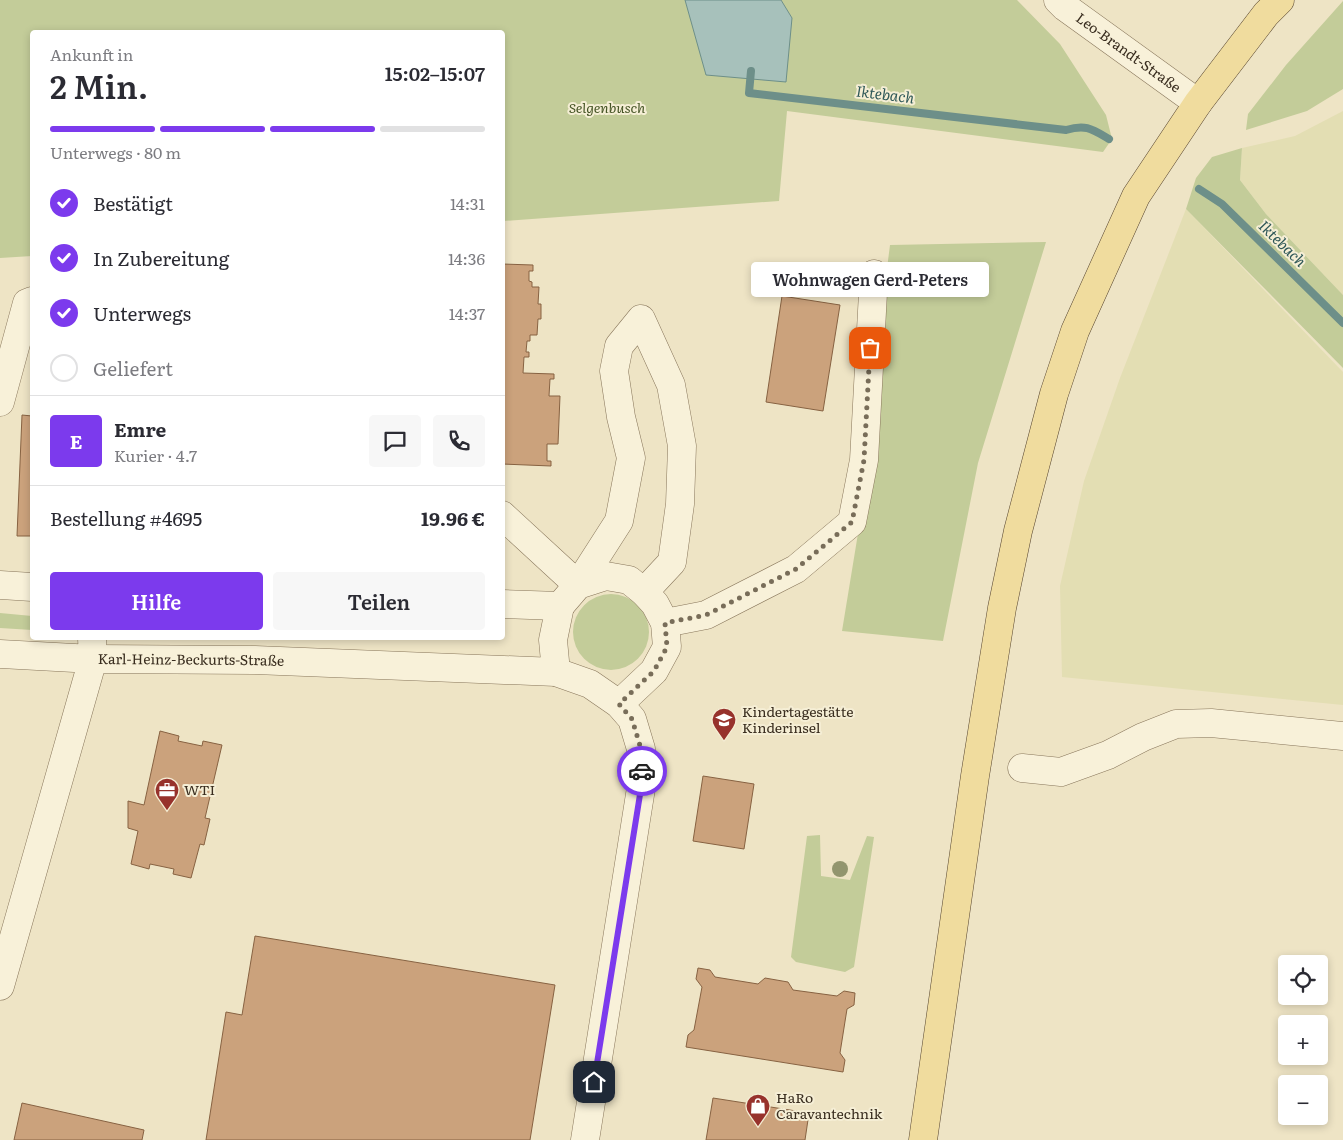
<!DOCTYPE html>
<html lang="de">
<head>
<meta charset="utf-8">
<style>
  body { margin:0; font-family:Literata,serif; background:#f7f7f7; color:#2b2b33; height:100vh; display:flex; flex-direction:column; font-size:19px; white-space:nowrap }
  * { box-sizing:border-box; margin:0 }
  p { font-size:16px; color:#7c7c81 }
  .icon { flex:none; width:28px; height:28px; fill:none; stroke:currentColor; stroke-width:2; stroke-linecap:round; stroke-linejoin:round }
  .map { position:relative; flex:1; overflow:hidden }
  .details { position:absolute; left:30px; top:30px; width:475px; height:610px; display:flex; flex-direction:column; background:#fff; border-radius:5px; box-shadow:0 2px 8px #0003 }
  .details>* { flex:none }
  .fabs { position:absolute; left:1278px; top:955px; display:grid; gap:10px }
  .fabs a { display:grid; place-items:center; width:50px; height:50px; border-radius:5px; background:#fff; box-shadow:0 2px 8px #0003; font-size:25px }
  .pin { position:absolute; display:grid; place-items:center; width:42px; height:42px; color:#fff; margin:-21px; border-radius:10px; box-shadow:0 2px 8px #0006 }
  .courier { position:absolute; display:grid; place-items:center; width:50px; height:50px; margin:-25px; border:4px solid #7c3aed; border-radius:50%; background:#fff; color:#222; box-shadow:0 1px 6px #0007 }
  .bubble { position:absolute; height:35px; border-radius:5px; background:#fff; box-shadow:0 2px 8px #0003; font-size:16px; font-weight:600; line-height:35px; text-align:center }
  .overview em { font-style:normal; font-weight:600 }
  .overview div { display:flex; flex-direction:column-reverse }
  .overview { display:flex; align-items:center; justify-content:space-between; height:85px; padding:0 20px }
  h1 { font-size:32px; font-weight:600; line-height:38px }
  .bar { display:grid; grid-template-columns:repeat(4,1fr); gap:8px 5px; align-content:center; height:60px; padding:0 20px }
  .bar i { height:6px; border-radius:4px; background:#e1e1e2 }
  .bar .active { background:#7c3aed }
  .bar p { grid-column:span 4 }
  .line { display:flex; align-items:center; gap:12px; padding:0 20px; border-top:1px solid #e1e1e2 }
  .line div { flex:1 }
  .round { display:grid; place-items:center; flex:none; width:52px; height:52px; border-radius:5px; background:#f7f7f7 }
  ol { padding:0 20px; list-style:none }
  li { display:flex; align-items:center; gap:15px; height:55px }
  li p { margin-inline-start:auto }
  li .icon { padding:5px; border-radius:50%; background:#7c3aed; color:#fff; stroke-width:4 }
  li:last-child { color:#7c7c81 }
  li i { width:28px; height:28px; border:2px solid #e1e1e2; border-radius:50% }
  .cta { display:flex; gap:10px; margin-top:auto; padding:10px 20px }
  .cta a { flex:1; height:58px; border-radius:5px; background:#7c3aed; color:#fff; font-size:20px; font-weight:600; line-height:58px; text-align:center }
  .cta a+a { background:#f7f7f7; color:#2b2b33 }
  .map>svg:first-child { display:block }
  .farmland { fill:#e3deb3 }
  .green { fill:#c3cc99 }
  .water { fill:#a7c1bb; stroke:#6d8f89 }
  .lines { fill:none; stroke-linecap:round; stroke-linejoin:round }
  .stream { stroke:#6d8f89; stroke-width:8 }
  .building { fill:#cba27c; stroke:#876242 }
  .minor-casing { stroke:#88765b; stroke-width:29 }
  .major-casing { stroke:#56442f; stroke-width:29 }
  .minor { stroke:#f8f1d9; stroke-width:28 }
  .major { stroke:#f0dc9e; stroke-width:28 }
  .tree { fill:#92956e }
  .done { stroke:#786d59; stroke-width:5; stroke-dasharray:0 9 }
  .route { stroke:#7c3aed; stroke-width:6 }
  .labels { text-anchor:middle; stroke-width:4; stroke-linejoin:round; paint-order:stroke }
  .street-label { font-size:14px; fill:#392d1f; stroke:#f5eed5 }
  .park-label { font-size:14px; font-style:italic; fill:#465526; stroke:#f5eed5 }
  .poi-label { font-size:14px; fill:#392d1f; stroke:#f5eed5; text-anchor:start }
  .water-label { font-size:15px; font-style:italic; fill:#2f5858; stroke:#f5eed5 }
</style>
</head>
<body>
<div class="map">
<svg width="1343" height="1140" viewBox="0 0 1343 1140">
  <rect width="100%" height="100%" fill="#eee4c5"/>
  <path class="farmland" d="M 1343,111 L 1343,295 L 1266,214 L 1240,180 L 1242,148 L 1295,136 Z
    M 1186,209 L 1343,372 L 1343,705 L 1062,677 L 1060,586 L 1084,481 L 1120,378 Z"/>
  <path class="green" d="M 0,0 L 685,0 L 687,7 L 792,18 L 781,0 L 1017,0 L 1060,44 L 1106,115 L 1112,139 L 1103,152 L 787,111 L 779,201 L 503,221 L 502,32 L 32,32 L 32,256 L 0,258 Z
    M 1343,1 L 1343,89 L 1307,111 L 1246,130 L 1248,114 L 1286,65 Z
    M 1242,148 L 1240,180 L 1266,214 L 1343,295 L 1343,368 L 1186,209 L 1196,178 L 1212,157 Z
    M 1046,242 L 978,463 L 943,641 L 842,631 L 873,442 L 878,339 L 890,245 Z
    M573 632a38 38 0 1 1 76 0a38 38 0 1 1-76 0Z
    M 0,613 L 32,616 L 32,630 L 0,628 Z
    M 820,835 L 821,876 L 850,880 L 867,836 L 874,837 L 854,967 L 845,972 L 796,962 L 791,957 L 807,836 Z"/>
  <path class="water" d="M 685,0 L 781,0 L 792,18 L 786,82 L 706,75 Z"/>
  <g class="lines">
    <path class="stream" d="M 751,71 L 749,93 L 1066,130 C 1086,124 1092,129 1109,139
      M 1199,189 L 1222,204 L 1343,323"/>
  </g>
  <path class="building" d="M 502,264 L 533,265 L 533,271 L 529,271 L 529,281 L 532,282 L 532,287 L 539,287 L 538,304 L 541,304 L 541,319 L 538,319 L 537,335 L 530,335 L 530,341 L 527,341 L 526,352 L 529,352 L 529,357 L 524,357 L 523,373 L 554,374 L 554,379 L 550,379 L 549,396 L 560,396 L 558,444 L 547,444 L 547,461 L 551,461 L 551,466 L 502,464 Z
    M 782,296 L 840,305 L 823,411 L 766,402 Z
    M 22,415 L 32,416 L 32,536 L 17,536 Z
    M 160,731 L 179,736 L 178,741 L 202,746 L 203,741 L 222,745 L 205,818 L 210,819 L 204,845 L 200,844 L 191,878 L 173,874 L 174,869 L 150,864 L 149,869 L 131,864 L 138,831 L 128,828 L 128,801 L 144,805 Z
    M 703,776 L 754,784 L 744,849 L 693,841 Z
    M 255,936 L 555,985 L 530,1140 L 206,1140 L 226,1012 L 242,1015 Z
    M 698,968 L 710,970 L 715,977 L 758,984 L 765,978 L 788,982 L 793,990 L 837,996 L 844,991 L 855,993 L 854,1005 L 847,1009 L 840,1053 L 845,1060 L 843,1072 L 686,1047 L 688,1035 L 694,1030 L 702,987 L 696,979 Z
    M 713,1098 L 809,1113 L 805,1140 L 706,1140 Z
    M 22,1103 L 144,1130 L 142,1140 L 14,1140 Z"/>
  <g class="lines">
    <defs>
      <g id="minor">
        <path id="s1" d="M 1058,0 L 1065,7 L 1198,103"/>
        <path d="M 0,402 L 27,303 L 32,301"/>
        <path d="M 502,515 L 578,585 L 619,521 L 631,458 L 621,417 L 614,371 L 619,346 L 641,319 L 671,385 L 682,446 L 680,504 L 672,562 L 644,592"/>
        <path d="M 0,585 L 32,587"/>
        <path d="M 502,604 L 560,606 L 553,640 L 556,672"/>
        <path d="M 560,606 L 578,585 L 606,576 L 629,580 L 644,592 L 655,604 L 665,623 L 667,647 L 654,671 L 619,704"/>
        <path d="M 665,623 L 706,615 L 796,569 L 852,522 L 864,460 L 874,274"/>
        <path d="M 0,654 L 93,659 L 92,638"/>
        <path d="M 1022,768 L 1061,772 L 1108,755 L 1143,737 L 1176,724 L 1211,723 L 1343,736"/>
        <path id="s2" d="M 0,986 L 93,659 L 255,660 L 556,672 L 590,684 L 619,704 L 632,719 L 641,749 L 642,782 L 585,1140"/>
      </g>
      <path id="major" d="M 923,1140 L 975,776 L 1002,608 L 1018,531 L 1054,394 L 1075,331 L 1136,196 L 1198,103 L 1266,14 L 1280,0"/>
    </defs>
    <use href="#minor" class="minor-casing"/>
    <use href="#major" class="major-casing"/>
    <use href="#minor" class="minor"/>
    <use href="#major" class="major"/>
  </g>
  <circle class="tree" cx="840" cy="869" r="8"/>
  <g class="lines">
    <path class="done" d="M 642,771 L 641,749 L 632,719 L 619,704 L 654,671 L 667,647 L 665,623 L 706,615 L 796,569 L 852,522 L 864,460 L 870,348"/>
    <path class="route" d="M 594,1082 L 642,782 L 642,771"/>
  </g>
  <defs>
    <symbol id="school-pin" viewBox="-11 -11 22 30"><path d="M0 17L-7.5 6A9.5 9.5 0 1 1 7.5 6Z" fill="#97322c" stroke="#f5eed5"/><path d="M0-5L7-2L0 1L-7-2ZM-4 1L0 2.5L4 1V4Q0 6-4 4Z" fill="#fff"/></symbol>
    <symbol id="office-pin" viewBox="-11 -11 22 30"><path d="M0 17L-7.5 6A9.5 9.5 0 1 1 7.5 6Z" fill="#97322c" stroke="#f5eed5"/><path d="M-6-3h4V-5.5h4V-3h4V5H-6ZM-1-4.5V-3h2v-1.5ZM-6 0V1H6V0Z" fill="#fff"/></symbol>
    <symbol id="shop-pin" viewBox="-11 -11 22 30"><path d="M0 17L-7.5 6A9.5 9.5 0 1 1 7.5 6Z" fill="#97322c" stroke="#f5eed5"/><path d="M-5-2.5h2.3a2.7 3.5 0 0 1 5.4 0H5L5.5 6h-11ZM-1.5-2.5h3a1.5 2.3 0 0 0-3 0Z" fill="#fff"/></symbol>
  </defs>
  <g fill-rule="evenodd">
    <use href="#school-pin" x="710" y="706" width="28" height="38"/>
    <use href="#office-pin" x="153" y="776" width="28" height="38"/>
    <use href="#shop-pin" x="744" y="1092" width="28" height="38"/>
  </g>
  <g class="labels">
    <g class="street-label">
      <text dy="5" stroke="none"><textPath href="#s1" startOffset="88">Leo-Brandt-Straße</textPath></text>
      <text dy="5" stroke="none"><textPath href="#s2" startOffset="438">Karl-Heinz-Beckurts-Straße</textPath></text>
    </g>
    <g class="park-label">
      <text x="607" y="113">Selgenbusch</text>
    </g>
    <g class="poi-label">
      <text x="742" y="717">Kindertagestätte<tspan x="742" dy="16">Kinderinsel</tspan></text>
      <text x="184" y="795">WTI</text>
      <text x="776" y="1103">HaRo<tspan x="776" dy="16">Caravantechnik</tspan></text>
    </g>
    <g class="water-label">
      <text transform="translate(885 95) rotate(7)" y="5">Iktebach</text>
      <text transform="translate(1282 244) rotate(44)" y="5">Iktebach</text>
    </g>
  </g>
</svg>
<div class="fabs">
<a><svg class="icon" aria-label="locate" viewBox="0 0 24 24"><circle cx="12" cy="12" r="6"/><path d="M12 2v4M12 18v4M2 12h4M18 12h4"/></svg></a>
<a>+</a>
<a>−</a>
</div>
<div class="pin" style="left:870px;top:348px;background:#ea580c"><svg class="icon" aria-label="bag" viewBox="0 0 24 24"><path d="M5 8h14l-1 12H6zM9 8a3 3 0 0 1 6 0"/></svg></div>
<div class="pin" style="left:594px;top:1082px;background:#1f2937"><svg class="icon" aria-label="home" viewBox="0 0 24 24"><path d="M3 11l9-7 9 7M6 9v11h12V9"/></svg></div>
<div class="courier" style="left:642px;top:771px"><svg class="icon" aria-label="car" viewBox="0 0 24 24"><path d="M5 17H2v-5l4-1 3-4h7l3 4 3 1v5h-3M9 17h6M6 11h13"/><circle cx="7" cy="17" r="2"/><circle cx="17" cy="17" r="2"/></svg></div>
<div class="bubble" style="left:751px;top:262px;width:238px">Wohnwagen Gerd-Peters</div>
<section class="details">
<div class="overview"><div><h1>2 Min.</h1><p>Ankunft in</p></div><em>15:02–15:07</em></div>
<div class="bar"><i class="active"></i><i class="active"></i><i class="active"></i><i></i><p>Unterwegs · 80 m</p></div>
<ol>
<li><svg class="icon" aria-label="check" viewBox="0 0 24 24"><path d="M5 12l5 5 9-10"/></svg>Bestätigt<p>14:31</p></li>
<li><svg class="icon" aria-label="check" viewBox="0 0 24 24"><path d="M5 12l5 5 9-10"/></svg>In Zubereitung<p>14:36</p></li>
<li><svg class="icon" aria-label="check" viewBox="0 0 24 24"><path d="M5 12l5 5 9-10"/></svg>Unterwegs<p>14:37</p></li>
<li><i></i>Geliefert</li>
</ol>
<div class="line" style="height:90px"><b class="round" style="background:#7c3aed;color:#fff">E</b><div><b>Emre</b><p>Kurier · 4.7</p></div><a class="round"><svg class="icon" aria-label="chat" viewBox="0 0 24 24"><path d="M4 5h16v11H9l-5 4z"/></svg></a><a class="round"><svg class="icon" aria-label="phone" viewBox="0 0 24 24"><path d="M5 4h4l2 5-3 2q2 4 5 5l2-3 5 2v4C11 20 4 13 5 4z"/></svg></a></div>
<div class="line" style="height:65px"><div>Bestellung #4695</div><b>19.96 €</b></div>
<div class="cta"><a>Hilfe</a><a>Teilen</a></div>
</section>
</div>
</body>
</html>
